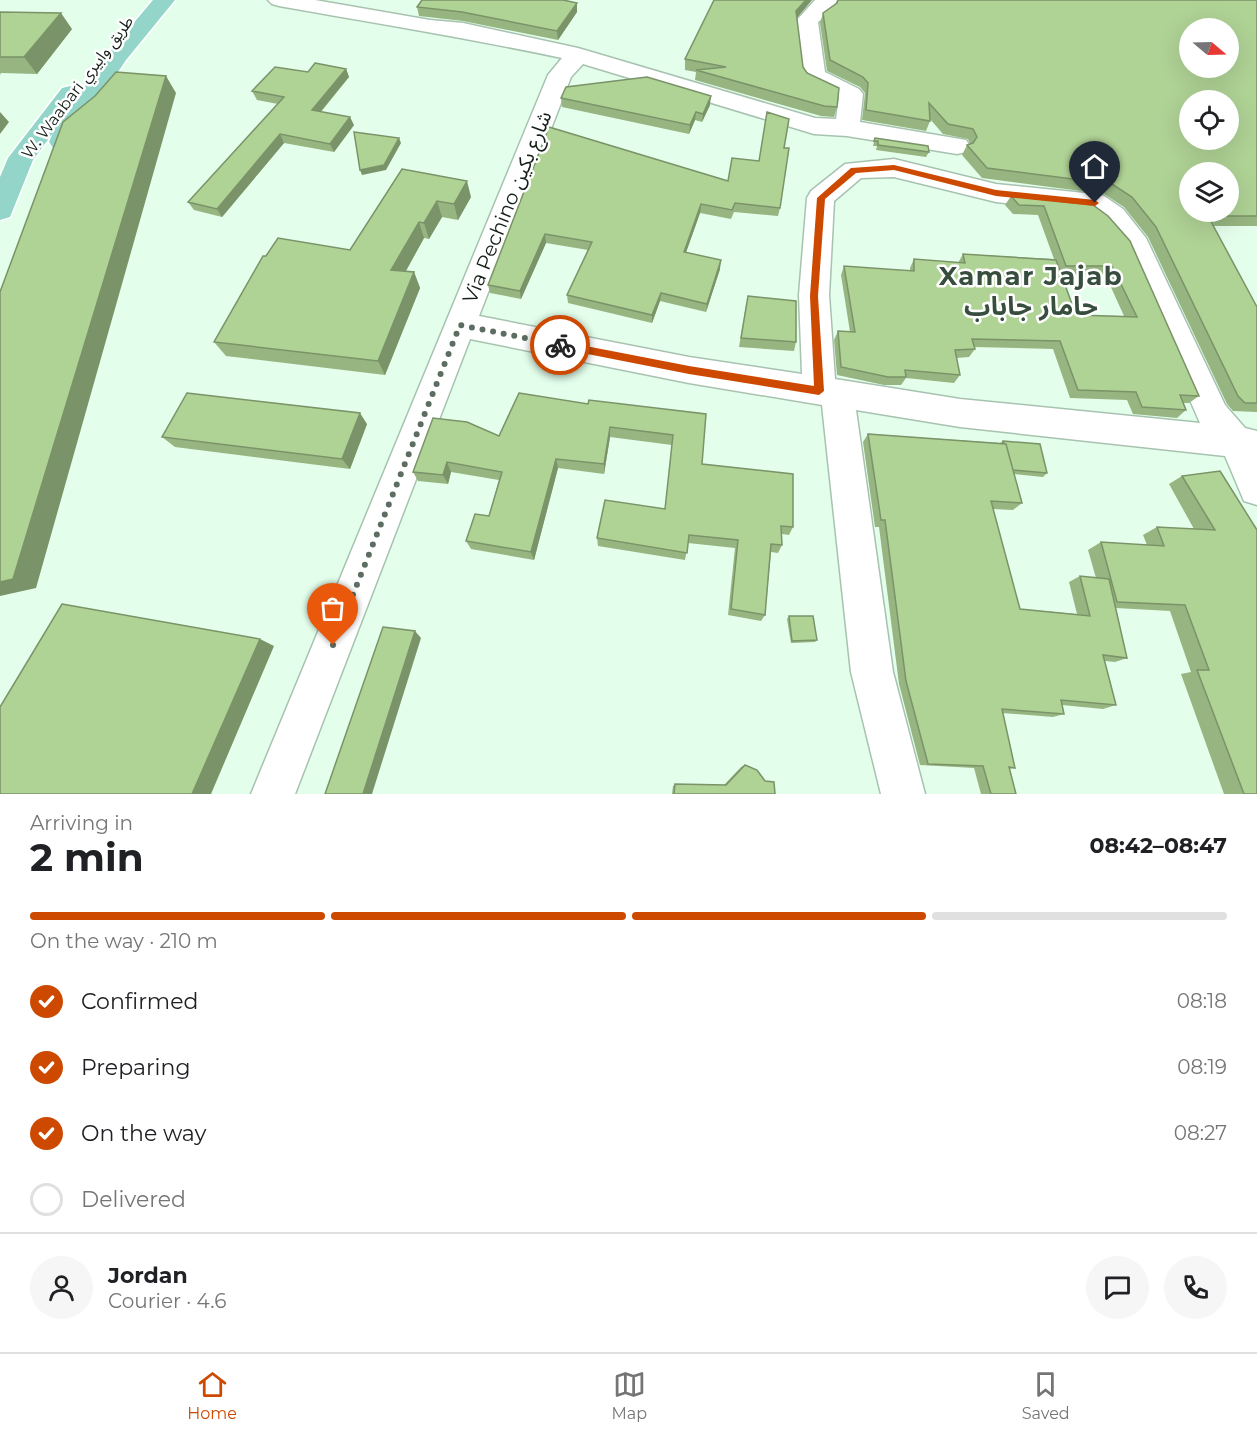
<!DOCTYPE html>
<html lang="en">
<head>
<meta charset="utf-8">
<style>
  body { margin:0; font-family:Montserrat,"Noto Sans Arabic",sans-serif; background:#f6f6f6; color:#202124; height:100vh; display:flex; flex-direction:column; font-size:22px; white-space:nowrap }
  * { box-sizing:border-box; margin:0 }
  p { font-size:20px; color:#757577 }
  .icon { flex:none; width:33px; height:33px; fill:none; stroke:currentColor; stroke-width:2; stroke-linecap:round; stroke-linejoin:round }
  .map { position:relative; height:794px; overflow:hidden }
  .sheet { display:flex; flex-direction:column; background:#fff; flex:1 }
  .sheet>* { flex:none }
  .needle { width:39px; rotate:109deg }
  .controls { position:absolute; left:1179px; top:18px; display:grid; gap:12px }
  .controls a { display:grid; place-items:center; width:60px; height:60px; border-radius:50%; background:#fff; box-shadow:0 6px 24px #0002; font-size:30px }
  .pin { position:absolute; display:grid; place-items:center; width:51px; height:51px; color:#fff; margin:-62px -26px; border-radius:50% 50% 50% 0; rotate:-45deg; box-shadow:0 0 6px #0007 }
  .pin .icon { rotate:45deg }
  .courier { position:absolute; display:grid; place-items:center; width:60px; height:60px; margin:-30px; border:4px solid #ce4900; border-radius:50%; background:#fff; color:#222; box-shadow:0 2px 8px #0007 }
  .summary em { font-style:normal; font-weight:700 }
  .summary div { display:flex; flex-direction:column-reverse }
  .summary { display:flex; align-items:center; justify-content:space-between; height:102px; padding:0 30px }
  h1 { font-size:39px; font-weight:700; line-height:45px }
  .bar { display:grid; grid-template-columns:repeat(4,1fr); gap:9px 6px; align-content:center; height:72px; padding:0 30px }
  .bar i { height:8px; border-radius:4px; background:#e0e0e0 }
  .bar .active { background:#ce4900 }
  .bar p { grid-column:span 4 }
  .line { display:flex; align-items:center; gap:15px; padding:0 30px; border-top:2px solid #e0e0e0 }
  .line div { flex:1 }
  .round { display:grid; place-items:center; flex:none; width:63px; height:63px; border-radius:32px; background:#f6f6f6 }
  ol { padding:0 30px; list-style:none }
  li { display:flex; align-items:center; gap:18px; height:66px }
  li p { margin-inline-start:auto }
  li .icon { padding:6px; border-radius:50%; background:#ce4900; color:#fff; stroke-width:4 }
  li:last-child { color:#757577 }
  li i { width:33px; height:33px; border:3px solid #e0e0e0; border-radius:50% }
  .tab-bar { display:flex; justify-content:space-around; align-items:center; height:84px; border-top:2px solid #e0e0e0; background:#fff; font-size:16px; color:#757577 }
  .tab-bar a { display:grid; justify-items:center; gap:3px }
  .tab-bar .active { color:#ce4900 }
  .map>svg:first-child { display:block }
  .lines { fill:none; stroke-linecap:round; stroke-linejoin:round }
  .minor-casing { stroke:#a8c2b0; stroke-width:3 }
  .major-casing { stroke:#fff; stroke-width:3 }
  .minor { fill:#fff; fill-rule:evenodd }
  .major { fill:#93d6c9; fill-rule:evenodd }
  .wall { fill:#96b580; fill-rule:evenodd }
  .shaded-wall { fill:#7a9368 }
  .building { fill:#afd295; stroke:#7a9368; stroke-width:1.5; fill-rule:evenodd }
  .route { fill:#ce4900 }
  .done { stroke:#5d6d62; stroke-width:6; stroke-dasharray:0 10.8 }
  .labels { text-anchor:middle; stroke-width:5; stroke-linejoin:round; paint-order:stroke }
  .far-street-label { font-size:16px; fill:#151f18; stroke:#fff }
  .street-label { font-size:20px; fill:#151f18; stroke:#fff }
  .district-label { font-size:26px; font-weight:bold; letter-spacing:1.5px; fill:#374d3e; stroke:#fff }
</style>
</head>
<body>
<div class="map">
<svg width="1257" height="794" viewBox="0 0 1257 794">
  <rect width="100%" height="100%" fill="#e3feeb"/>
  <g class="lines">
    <defs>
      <path id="minor" d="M 268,0 L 315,0 L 430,20 L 463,23 L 578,48 L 815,118 L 836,119 L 839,97 L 806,81 L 802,76 L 796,21 L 815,0 L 837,0 L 832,12 L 818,22 L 825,72 L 859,89 L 863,94 L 860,122 L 966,140 L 970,146 L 966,152 L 957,154 L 847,136 L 814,134 L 583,64 L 571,77 L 479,316 L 689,357 L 802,374 L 799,295 L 807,198 L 811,191 L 845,164 L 894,159 L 996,184 L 1094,194 L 1104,196 L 1123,209 L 1146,238 L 1225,405 L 1245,428 L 1257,431 L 1257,505 L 1244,501 L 1225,456 L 960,427 L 856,410 L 893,672 L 925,794 L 881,794 L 851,672 L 822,405 L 689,383 L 470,339 L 295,794 L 251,794 L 548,75 L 562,58 C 468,38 374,23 279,6 L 272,4 ZM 894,177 L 996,202 L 1087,212 L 1103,223 L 1124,249 L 1200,423 L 960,399 L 835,379 L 829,295 L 834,201 L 861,178 Z"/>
      <path id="major" d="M 153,0 L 175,0 L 126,60 L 78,132 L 71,148 L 62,150 L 53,148 L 49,142 L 53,133 L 33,160 L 10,217 L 0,220 L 0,177 L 8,158 L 62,88 L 70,86 L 78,88 L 81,92 L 110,51 Z"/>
    </defs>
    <use href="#minor" class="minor-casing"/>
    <use href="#major" class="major-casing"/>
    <use href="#minor" class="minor"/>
    <use href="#major" class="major"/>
  </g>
  <path class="wall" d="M 812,0 L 797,18 L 803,67 L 837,107 L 834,117 L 821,116 L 695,80 L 696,72 L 685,70 L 685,59 Z
    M 1257,0 L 1257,226 L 1213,226 L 1257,307 L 1257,412 L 1233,411 L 1227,404 L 1148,237 L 1124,207 L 1104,194 L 982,178 L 962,155 L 967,145 L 970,144 L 968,139 L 943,134 L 930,119 L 930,121 L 926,131 L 862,120 L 865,93 L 860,87 L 827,71 L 820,23 L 823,13 L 837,3 Z
    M 577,3 L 577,12 L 558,40 L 463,21 L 419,16 L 417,7 Z
    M 0,12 L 72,29 L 37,74 L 1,73 L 0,75 Z
    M 346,69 L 349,77 L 321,112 L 354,125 L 334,152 L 284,143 L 222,217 L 194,210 L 188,202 L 278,104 L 257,100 L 252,91 L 308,72 Z
    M 561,98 L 710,105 L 702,122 L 695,120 L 689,134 L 562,107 Z
    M 549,127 L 728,181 L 759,161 L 784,148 L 780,208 L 778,216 L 734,212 L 731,219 L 700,213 L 686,252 L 720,269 L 706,312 L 660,301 L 652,323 L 568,303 L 567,295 L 588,250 L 546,243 L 521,299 L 490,293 L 488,285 Z
    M 875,138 L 929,152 L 926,157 L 876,150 L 877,146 L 873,146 Z
    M 402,169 L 471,197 L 458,220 L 442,217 L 429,239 L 424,238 L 406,271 L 414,272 L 420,288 L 385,375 L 226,356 L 214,342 L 266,256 L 350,250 Z
    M 1011,196 L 1093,205 L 1199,396 L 1189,403 L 1183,403 L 1186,410 L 1177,418 L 1133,414 L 1127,400 L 1070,398 L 1053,349 L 974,347 L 975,349 L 969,357 L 956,358 L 960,375 L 954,383 L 906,378 L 901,385 L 884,385 L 837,375 L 834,340 L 838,331 L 850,332 L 841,275 L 844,266 L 910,271 L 910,268 L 914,259 L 958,263 L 963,254 L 1054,259 L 1038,215 L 1013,214 L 1005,205 ZM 1105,274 L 1124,316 L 1076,315 L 1062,275 Z
    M 746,305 L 796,342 L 794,351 L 739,347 Z
    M 588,404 L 706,414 L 702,464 L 793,527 L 789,535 L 782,534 L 782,545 L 778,553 L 771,552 L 765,615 L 761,621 L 728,615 L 735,548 L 688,543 L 685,560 L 598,546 L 597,538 L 665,509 L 672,445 L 610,437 L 604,474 L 558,468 L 534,560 L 471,549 L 466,541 L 489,516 L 499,480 L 451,472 L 448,484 L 418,481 L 413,472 L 499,436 Z
    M 367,424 L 350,469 L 175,447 L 162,437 Z
    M 868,434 L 1000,443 L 1003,441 L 1047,473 L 1043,477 L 1014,474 L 1022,503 L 1013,510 L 993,509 L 1020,609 L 1077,614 L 1069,582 L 1080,576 L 1096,578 L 1088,550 L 1101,542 L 1147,545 L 1143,535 L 1157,527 L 1194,529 L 1169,484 L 1182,476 L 1220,471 L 1257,794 L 1224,794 L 1181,674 L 1191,672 L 1170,611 L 1116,608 L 1127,658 L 1115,662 L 1105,661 L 1116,705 L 1103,709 L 1062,705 L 1064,714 L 1053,717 L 1002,713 L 1015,768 L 1009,769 L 1016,794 L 981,794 L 974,768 L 920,765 L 899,684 L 879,527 L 875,527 L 863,442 Z
    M 789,616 L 817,640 L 815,642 L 791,643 L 787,619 Z
    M 745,765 L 775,794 L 672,794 L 673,786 L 675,784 L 724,785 L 741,767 Z"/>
  <path class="shaded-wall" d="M 806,0 L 812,0 L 794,21 L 796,11 Z
    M 577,3 L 577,12 L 558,40 L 557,31 Z
    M 61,13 L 72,29 L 37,74 L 24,57 Z
    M 346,69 L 349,77 L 315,118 L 312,110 Z
    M 166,76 L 176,93 L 36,588 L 0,596 L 0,582 Z
    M 711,96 L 710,105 L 702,122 L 703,114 Z
    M 0,112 L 9,122 L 0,134 Z
    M 696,112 L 695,120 L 689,134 L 690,125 Z
    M 350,117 L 354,125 L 334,152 L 330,144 Z
    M 280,134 L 284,143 L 222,217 L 217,209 Z
    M 399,138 L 401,143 L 386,170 L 362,175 L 360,170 Z
    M 467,181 L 471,197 L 458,220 L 454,204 Z
    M 437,201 L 442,217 L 429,239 L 424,223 Z
    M 701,204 L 700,213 L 683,261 L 684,252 Z
    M 419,222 L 424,238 L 398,285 L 391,270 Z
    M 545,234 L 546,243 L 521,299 L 520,291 Z
    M 721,260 L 720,269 L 706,312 L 707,304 Z
    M 414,272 L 420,288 L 385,375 L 378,361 Z
    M 661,293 L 660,301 L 652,323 L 652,315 Z
    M 360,413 L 367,424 L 350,469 L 342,459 Z
    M 610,427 L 610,437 L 604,474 L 604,464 Z
    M 556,459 L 558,468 L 534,560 L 531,552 Z
    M 447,462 L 451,472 L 448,484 L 443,475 Z
    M 415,631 L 421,638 L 372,794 L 363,794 Z
    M 260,639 L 274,646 L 211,794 L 192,794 Z"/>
  <path class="building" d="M 422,0 L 563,0 L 577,3 L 557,31 L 462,12 L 417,7 Z
    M 714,0 L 806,0 L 796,11 L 803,67 L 807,73 L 839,88 L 837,107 L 824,106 L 696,70 L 726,67 L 685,59 Z
    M 838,0 L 1257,0 L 1257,216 L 1208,216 L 1257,307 L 1257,403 L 1245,403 L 1238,396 L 1156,227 L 1132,197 L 1112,184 L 987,168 L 967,145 L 973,143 L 977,137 L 973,129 L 948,124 L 929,103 L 930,121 L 866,110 L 868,83 L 863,77 L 830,60 L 823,13 L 837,3 ZM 1190,28 L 1228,28 L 1228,68 L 1190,68 ZM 1190,100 L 1228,100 L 1228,140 L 1190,140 ZM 1190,172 L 1228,172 L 1228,212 L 1190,212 Z
    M 0,12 L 61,13 L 24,57 L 0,57 Z
    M 315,63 L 346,69 L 312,110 L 350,117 L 330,144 L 280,134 L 217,209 L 188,202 L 284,97 L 252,91 L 275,67 L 308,72 Z
    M 116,72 L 166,76 L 13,579 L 0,582 L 0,292 L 63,122 L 95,96 Z
    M 647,77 L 711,96 L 703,114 L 696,112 L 690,125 L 561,98 L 566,87 Z
    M 767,112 L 789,119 L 784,148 L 789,148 L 780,208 L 735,203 L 732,210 L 701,204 L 684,252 L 721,260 L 707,304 L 661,293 L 652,315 L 567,295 L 592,242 L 545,234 L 520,291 L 488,285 L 549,127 L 728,181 L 732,158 L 759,161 Z
    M 354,132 L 399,138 L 384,165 L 360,170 Z
    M 875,138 L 928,146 L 929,152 L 878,145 L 878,141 L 874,141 Z
    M 402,169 L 467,181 L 454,204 L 437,201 L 424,223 L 419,222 L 391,270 L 414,272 L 378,361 L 214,342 L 263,256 L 266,256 L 278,238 L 350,250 Z
    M 1011,196 L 1093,205 L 1108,216 L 1130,241 L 1199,396 L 1180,395 L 1186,410 L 1142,407 L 1136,392 L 1078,390 L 1060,341 L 972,339 L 975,349 L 955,350 L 960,375 L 905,370 L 906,377 L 888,377 L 841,367 L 838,331 L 855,332 L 844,266 L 914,271 L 914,259 L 965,263 L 963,254 L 1056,260 L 1076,315 L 1137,317 L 1112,266 L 1066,266 L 1044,206 L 1019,205 Z
    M 748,296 L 796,301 L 796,342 L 741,338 Z
    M 187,393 L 360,413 L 342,459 L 162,437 Z
    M 519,393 L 588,404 L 589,400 L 706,414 L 702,464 L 793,474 L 793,527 L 781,526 L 782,545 L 771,544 L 765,615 L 731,609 L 738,540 L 689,535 L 687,553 L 597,538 L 605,500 L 665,509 L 673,435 L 610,427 L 604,464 L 556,459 L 531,552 L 466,541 L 475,514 L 489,516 L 502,472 L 447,462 L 443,475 L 413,472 L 433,418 L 467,422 L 499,436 Z
    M 868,434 L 1006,444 L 1022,503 L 991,501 L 1020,609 L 1090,616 L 1080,576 L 1109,579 L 1127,658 L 1103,655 L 1116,705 L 1061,700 L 1064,714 L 1002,709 L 1015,768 L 1009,767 L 1016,794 L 991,794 L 983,766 L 928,764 L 906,681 L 885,520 L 881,520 Z
    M 1003,441 L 1040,444 L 1047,473 L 1013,470 L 1006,444 L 1003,443 Z
    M 1220,471 L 1257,530 L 1257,794 L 1244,794 L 1197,670 L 1209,670 L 1185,605 L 1117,602 L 1101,542 L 1164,546 L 1157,527 L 1215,530 L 1182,476 Z
    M 62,604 L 260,639 L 192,794 L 0,794 L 0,707 Z
    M 789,616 L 813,616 L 817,640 L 792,641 Z
    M 383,627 L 415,631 L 363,794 L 325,794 Z
    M 745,765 L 757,770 L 765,781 L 774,782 L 775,794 L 674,794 L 675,784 L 726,785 Z"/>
  <path class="route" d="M 894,165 L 996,190 L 1095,200 L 1099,203 L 1095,206 L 996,196 L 894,170 L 856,173 L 825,199 L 818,296 L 824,391 L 819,395 L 689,374 L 557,348 L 557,342 L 560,341 L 689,366 L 814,386 L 810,296 L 817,198 L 851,168 Z"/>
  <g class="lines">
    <path class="done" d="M 333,645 L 460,325 L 560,345"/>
  </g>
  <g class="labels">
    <g class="far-street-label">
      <text transform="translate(77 87) rotate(-53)" y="6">W. Waabari طريق وابيري</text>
    </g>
    <g class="street-label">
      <text transform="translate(507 207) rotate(-68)" y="7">Via Pechino شارع بكين</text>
    </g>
    <g class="district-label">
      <text x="1031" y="285">Xamar Jajab<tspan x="1031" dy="30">حامار جاباب</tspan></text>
    </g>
  </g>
</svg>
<div class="controls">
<a><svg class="needle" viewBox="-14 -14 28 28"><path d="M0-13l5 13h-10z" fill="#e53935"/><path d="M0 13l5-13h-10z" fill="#757577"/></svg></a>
<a><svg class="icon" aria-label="locate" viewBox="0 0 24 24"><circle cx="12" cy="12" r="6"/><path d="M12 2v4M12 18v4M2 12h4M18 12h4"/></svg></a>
<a><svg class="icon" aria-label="layers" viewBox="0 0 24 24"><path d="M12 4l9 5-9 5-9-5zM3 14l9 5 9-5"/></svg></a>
</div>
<div class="pin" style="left:333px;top:645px;background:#ea580c"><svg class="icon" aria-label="bag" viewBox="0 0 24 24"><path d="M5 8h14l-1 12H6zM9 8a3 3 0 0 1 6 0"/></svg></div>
<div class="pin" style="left:1095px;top:203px;background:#1f2937"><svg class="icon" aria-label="home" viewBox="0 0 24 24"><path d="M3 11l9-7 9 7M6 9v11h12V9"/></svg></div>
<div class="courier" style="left:560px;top:345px"><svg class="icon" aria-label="bike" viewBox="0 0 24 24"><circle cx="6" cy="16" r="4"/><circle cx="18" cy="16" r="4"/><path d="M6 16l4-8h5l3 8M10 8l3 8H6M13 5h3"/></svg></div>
</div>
<section class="sheet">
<div class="summary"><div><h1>2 min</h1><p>Arriving in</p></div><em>08:42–08:47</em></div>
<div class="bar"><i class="active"></i><i class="active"></i><i class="active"></i><i></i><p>On the way · 210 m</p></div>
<ol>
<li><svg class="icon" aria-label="check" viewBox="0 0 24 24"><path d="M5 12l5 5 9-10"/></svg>Confirmed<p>08:18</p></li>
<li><svg class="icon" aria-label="check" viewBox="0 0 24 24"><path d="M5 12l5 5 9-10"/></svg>Preparing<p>08:19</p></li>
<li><svg class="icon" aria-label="check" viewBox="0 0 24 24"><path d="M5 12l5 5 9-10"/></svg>On the way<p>08:27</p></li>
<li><i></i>Delivered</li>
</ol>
<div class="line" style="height:108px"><a class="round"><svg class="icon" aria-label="person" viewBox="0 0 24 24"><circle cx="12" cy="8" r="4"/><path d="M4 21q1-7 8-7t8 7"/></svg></a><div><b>Jordan</b><p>Courier · 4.6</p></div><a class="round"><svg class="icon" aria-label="chat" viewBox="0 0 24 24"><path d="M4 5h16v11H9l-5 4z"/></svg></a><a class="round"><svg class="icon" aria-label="phone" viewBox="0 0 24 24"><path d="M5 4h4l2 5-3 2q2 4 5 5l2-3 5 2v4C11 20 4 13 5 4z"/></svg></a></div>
</section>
<nav class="tab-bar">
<a class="active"><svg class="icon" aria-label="home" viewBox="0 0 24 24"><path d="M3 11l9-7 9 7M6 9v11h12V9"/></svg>Home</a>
<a><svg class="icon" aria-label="map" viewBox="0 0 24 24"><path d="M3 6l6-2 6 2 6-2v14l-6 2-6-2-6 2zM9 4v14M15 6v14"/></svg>Map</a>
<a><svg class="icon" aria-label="saved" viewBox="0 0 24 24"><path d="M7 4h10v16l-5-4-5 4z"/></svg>Saved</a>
</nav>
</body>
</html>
